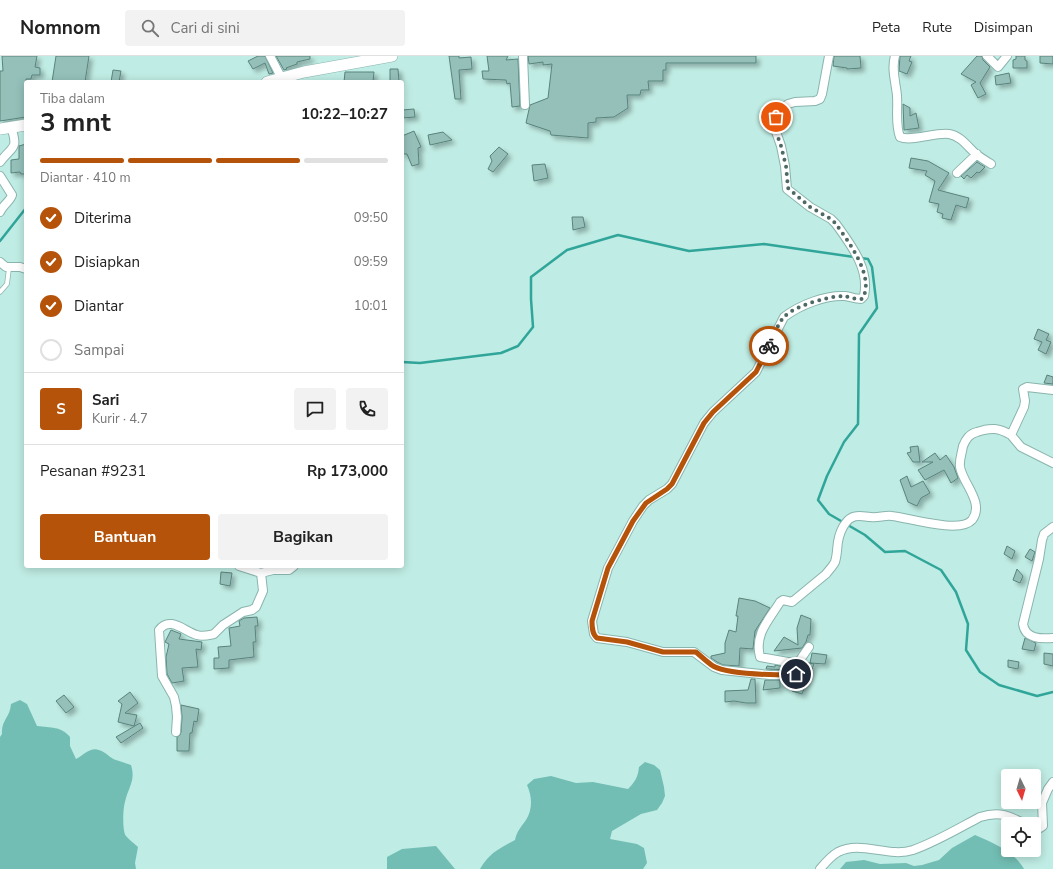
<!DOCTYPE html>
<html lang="id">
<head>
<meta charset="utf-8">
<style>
  body { margin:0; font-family:"Nunito Sans",sans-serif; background:#f2f2f2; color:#222; height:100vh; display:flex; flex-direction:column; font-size:15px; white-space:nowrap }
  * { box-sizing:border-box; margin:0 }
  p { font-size:13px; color:#767676 }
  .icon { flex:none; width:22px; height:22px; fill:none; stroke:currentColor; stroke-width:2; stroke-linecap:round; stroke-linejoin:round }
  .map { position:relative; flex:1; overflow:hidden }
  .drawer { position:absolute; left:24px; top:24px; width:380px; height:488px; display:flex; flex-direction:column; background:#fff; border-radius:4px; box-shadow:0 2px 10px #0003 }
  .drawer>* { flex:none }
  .needle { width:26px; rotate:175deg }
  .buttons { position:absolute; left:1001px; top:713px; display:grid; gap:8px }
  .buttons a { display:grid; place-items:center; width:40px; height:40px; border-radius:4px; background:#fff; box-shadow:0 2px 10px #0003; font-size:20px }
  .pin { position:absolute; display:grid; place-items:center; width:34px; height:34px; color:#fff; margin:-17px; border:2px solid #fff; border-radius:50%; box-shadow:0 1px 4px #0007 }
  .courier { position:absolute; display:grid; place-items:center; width:40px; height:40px; margin:-20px; border:3px solid #b45309; border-radius:50%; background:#fff; color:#222; box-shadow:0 1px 5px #0007 }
  .head em { font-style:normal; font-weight:700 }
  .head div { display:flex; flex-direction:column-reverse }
  .head { display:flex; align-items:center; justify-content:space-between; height:68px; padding:0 16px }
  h1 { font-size:26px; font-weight:700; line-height:30px }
  .bar { display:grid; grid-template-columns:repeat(4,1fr); gap:6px 4px; align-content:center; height:48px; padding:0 16px }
  .bar i { height:5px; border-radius:3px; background:#e0e0e0 }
  .bar .selected { background:#b45309 }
  .bar p { grid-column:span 4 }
  .line { display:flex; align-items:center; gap:10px; padding:0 16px; border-top:1px solid #e0e0e0 }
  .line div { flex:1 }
  .round { display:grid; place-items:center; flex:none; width:42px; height:42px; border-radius:4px; background:#f2f2f2 }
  ol { padding:0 16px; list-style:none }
  li { display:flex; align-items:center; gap:12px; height:44px }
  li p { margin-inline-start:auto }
  li .icon { padding:4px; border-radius:50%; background:#b45309; color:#fff; stroke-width:4 }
  li:last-child { color:#767676 }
  li i { width:22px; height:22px; border:2px solid #e0e0e0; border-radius:50% }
  .button { display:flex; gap:8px; margin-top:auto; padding:8px 16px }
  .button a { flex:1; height:46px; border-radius:4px; background:#b45309; color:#fff; font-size:16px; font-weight:700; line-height:46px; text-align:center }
  .button a+a { background:#f2f2f2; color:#222 }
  header { display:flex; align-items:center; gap:24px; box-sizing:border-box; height:56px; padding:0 20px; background:#fff; border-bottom:1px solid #e0e0e0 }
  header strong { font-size:19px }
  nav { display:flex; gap:22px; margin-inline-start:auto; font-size:14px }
  .search { width:280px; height:36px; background:#f2f2f2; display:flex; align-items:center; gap:10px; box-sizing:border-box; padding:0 14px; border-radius:4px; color:#767676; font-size:15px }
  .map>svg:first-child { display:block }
  .green { fill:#72beb4 }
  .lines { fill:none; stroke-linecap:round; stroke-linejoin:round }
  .stream { stroke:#30a599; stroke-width:2.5 }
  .building { fill:#94c0b9; stroke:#59837c; filter:url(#shadow) }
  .service-casing { stroke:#8ab5ae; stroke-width:5.5 }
  .minor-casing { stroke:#8ab5ae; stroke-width:10 }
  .tertiary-casing { stroke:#8ab5ae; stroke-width:12 }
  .service { stroke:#fff; stroke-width:4 }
  .minor { stroke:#fff; stroke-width:8 }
  .tertiary { stroke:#fff; stroke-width:11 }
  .done { stroke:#4e6965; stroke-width:4; stroke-dasharray:0 7.2 }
  .route { stroke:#b45309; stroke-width:5 }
</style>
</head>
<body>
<header>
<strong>Nomnom</strong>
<div class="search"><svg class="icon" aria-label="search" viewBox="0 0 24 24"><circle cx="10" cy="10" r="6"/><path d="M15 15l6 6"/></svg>Cari di sini</div>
<nav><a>Peta</a><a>Rute</a><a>Disimpan</a></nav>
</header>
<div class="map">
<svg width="1053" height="813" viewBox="0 0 1053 813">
  <defs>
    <filter id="shadow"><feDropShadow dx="3.5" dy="3.5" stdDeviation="2" flood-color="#0004"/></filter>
  </defs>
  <rect width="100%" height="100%" fill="#bfece4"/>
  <path class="green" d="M 20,644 L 27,648 L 37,670 C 51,672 61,670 70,681 L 70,690 L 76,703 C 87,697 92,688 105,697 C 108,699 112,703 116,704 C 121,706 126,707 131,709 C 136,725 128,731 125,746 C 123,752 122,775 126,780 C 129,784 134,787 138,791 L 135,807 L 136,813 L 0,813 L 0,681 L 2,678 C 1,664 10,662 11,648 Z
    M 645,706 L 654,709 L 660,714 L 664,731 L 665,740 L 662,747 L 657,754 L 641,758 L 612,775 L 610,783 L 637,788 L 644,792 L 647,807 L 643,813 L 480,813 C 490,796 499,793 515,784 C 517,775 521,771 526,764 C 533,753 532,740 527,729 L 534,723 L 551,720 L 576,727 L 593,726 L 628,733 C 635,726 638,721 639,711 Z
    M 975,779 C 993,787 1014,795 1024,813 L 840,813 L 846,806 L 864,804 L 880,808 L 906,807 L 914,810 L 922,809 L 939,804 L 952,792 Z
    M 436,790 L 455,813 L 387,813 L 387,801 L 402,793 Z"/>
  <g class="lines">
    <path class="stream" d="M 0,185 L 26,152
      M 402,306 L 420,307 L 501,297 L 518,290 L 533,271 L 531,243 L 531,221 L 567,194 L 618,179 L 689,195 L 764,188 L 868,203 L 872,211 L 877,252 L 859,278 L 858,368 L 844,386 L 827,420 L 818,444 L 829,458 L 865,479 L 885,496 L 905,495 L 941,514 L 956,536 L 968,568 L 966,594 L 980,616 L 999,629 L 1037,640 L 1053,636"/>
  </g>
  <path class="building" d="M 2,0 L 37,0 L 35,11 L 40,12 L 40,19 L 32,19 L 31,23 L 26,23 L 26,61 L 0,65 L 0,15 L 3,15 Z
    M 56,0 L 89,0 L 85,26 L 52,26 Z
    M 258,0 L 265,0 L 273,17 L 269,18 L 265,7 L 253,13 L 248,5 Z
    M 276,0 L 310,0 L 310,3 L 297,6 L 297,8 L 286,12 L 287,13 L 284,14 Z
    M 449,0 L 459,0 L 459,2 L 471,1 L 472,13 L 459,14 L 461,43 L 455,43 Z
    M 487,0 L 508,0 L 506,4 L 518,3 L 520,50 L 512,51 L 510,27 L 507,28 L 506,24 L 483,23 L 482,15 L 489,15 Z
    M 528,0 L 756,0 L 756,7 L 666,7 L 666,14 L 663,14 L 663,25 L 648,25 L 649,34 L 641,34 L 640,39 L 627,39 L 628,52 L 614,61 L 596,62 L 596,66 L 588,67 L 588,82 L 551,79 L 550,75 L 526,67 L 530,49 L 548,42 L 552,8 L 543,9 L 543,6 L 529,8 Z
    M 834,0 L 860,0 L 861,12 L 847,13 L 847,12 L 833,10 Z
    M 900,0 L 911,0 L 909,5 L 912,6 L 907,18 L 899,15 Z
    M 977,0 L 982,0 L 983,4 L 990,11 L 980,27 L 986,38 L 978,42 L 971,29 L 976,26 L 961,18 Z
    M 1016,0 L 1025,0 L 1025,4 L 1027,5 L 1027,12 L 1013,12 L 1013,4 L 1016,3 Z
    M 1040,0 L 1053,0 L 1053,8 L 1040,7 Z
    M 390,13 L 398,13 L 399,26 L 390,26 Z
    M 113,14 L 121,15 L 119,26 L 111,26 Z
    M 345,16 L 374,16 L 373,26 L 344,26 Z
    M 1009,17 L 1011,27 L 996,29 L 995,20 Z
    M 903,48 L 910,52 L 910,60 L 916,57 L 919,72 L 904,74 Z
    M 414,53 L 415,61 L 402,62 L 402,54 Z
    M 414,75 L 421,91 L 418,92 L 419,108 L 412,110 L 407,98 L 402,98 L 402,80 Z
    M 443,76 L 452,84 L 430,89 L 428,79 Z
    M 26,88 L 26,118 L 21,118 L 20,116 L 11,117 L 11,104 L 19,103 L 19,90 Z
    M 499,91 L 508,98 L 493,116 L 488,113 L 492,105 L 490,100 Z
    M 911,102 L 928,105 L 949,117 L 938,134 L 969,142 L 966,152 L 956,149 L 951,164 L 942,162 L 943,158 L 937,156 L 939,148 L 929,146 L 935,125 L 925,119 L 927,115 L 909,112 Z
    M 977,106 L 985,111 L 979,117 L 977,116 L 971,122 L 967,119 L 964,123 L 961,120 Z
    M 545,108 L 548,122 L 534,125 L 532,109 Z
    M 572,161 L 583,161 L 585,171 L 573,174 Z
    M 1038,273 L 1049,278 L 1046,284 L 1051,286 L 1046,298 L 1038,294 L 1042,286 L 1034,283 Z
    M 1047,319 L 1053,321 L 1053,328 L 1044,327 Z
    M 918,390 L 920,406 L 913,406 L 907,397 L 911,396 L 910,391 Z
    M 935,397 L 940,404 L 946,399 L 954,411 L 958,422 L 951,427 L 944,414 L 925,424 L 918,414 L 933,406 L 922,406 Z
    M 907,420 L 911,431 L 923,425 L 930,437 L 921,442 L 917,450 L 908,446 L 900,424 Z
    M 1007,490 L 1015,495 L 1012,503 L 1004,498 Z
    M 1030,493 L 1035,496 L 1032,505 L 1025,501 Z
    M 1017,513 L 1023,520 L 1020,527 L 1013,524 Z
    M 221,516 L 232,517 L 230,530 L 220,528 Z
    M 739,542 L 755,545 L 770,552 L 755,575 L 753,593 L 740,592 L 739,610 L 723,609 L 717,606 L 711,602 L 711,600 L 725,597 L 725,587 L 729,574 L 736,576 L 738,560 L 736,560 Z
    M 801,559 L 811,563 L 810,579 L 808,579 L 806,586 L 802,592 L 774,595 L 784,581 L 798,589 L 797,572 Z
    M 257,561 L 258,570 L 255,570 L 256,586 L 253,586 L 254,601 L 229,604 L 229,612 L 214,613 L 214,602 L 219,602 L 218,591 L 231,590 L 229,572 L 240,570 L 239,565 L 244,562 Z
    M 171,574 L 181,578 L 179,583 L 202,586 L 201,594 L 196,593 L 198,611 L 182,612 L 184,625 L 172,627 L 167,618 L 166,601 L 169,588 L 165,586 Z
    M 1025,582 L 1036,587 L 1034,595 L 1022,593 Z
    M 812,597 L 827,599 L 825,608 L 810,607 Z
    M 1044,597 L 1053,598 L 1053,610 L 1044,608 Z
    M 1008,604 L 1019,606 L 1018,613 L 1008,611 Z
    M 805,606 L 814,608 L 802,638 L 792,635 L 796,624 L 800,621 Z
    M 775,609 L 791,612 L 791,614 L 766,613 L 767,610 L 775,611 Z
    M 751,623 L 755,623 L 756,647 L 746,647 L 734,645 L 725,646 L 725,635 L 748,634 Z
    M 765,624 L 780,624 L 780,632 L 763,634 Z
    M 130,636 L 138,647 L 125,657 L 137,659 L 134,670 L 118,666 L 122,648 L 118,645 Z
    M 64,639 L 74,651 L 66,657 L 56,645 Z
    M 181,649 L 199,653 L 197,666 L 194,665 L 192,677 L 190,677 L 189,695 L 177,695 L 177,681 L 180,679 L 181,676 L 182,661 Z
    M 140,667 L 143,672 L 121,687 L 116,681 Z"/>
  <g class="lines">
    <defs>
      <path id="service" d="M 0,236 L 7,228 L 9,212"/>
      <path id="minor" d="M 270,0 L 281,21
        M 523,0 L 525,49
        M 895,0 C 891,13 896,27 897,40 C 898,54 895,68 900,81 C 911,86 936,76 949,78 C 961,80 967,90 976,98 C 981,102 986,105 991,108
        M 987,0 L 998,11 L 1007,0
        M 0,106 C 12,90 19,94 11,71
        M 957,117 L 977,98
        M 0,120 L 12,139 C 11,144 3,149 0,156
        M 0,206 L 6,211 L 20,211 L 26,213
        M 1011,379 L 1021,391 L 1053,407
        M 1053,471 L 1044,478 L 1042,484 L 1039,503 L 1023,568 C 1025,583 1041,583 1053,582
        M 239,510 L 261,517 L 273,514 L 289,514 L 294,510
        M 809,591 L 800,604 L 795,619 L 770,619 L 722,614 L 714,611 L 694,596 L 663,596 L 627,586 L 597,582 L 594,578 L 592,565 L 608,512 L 633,465 L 643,450 L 649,444 L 667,433 L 672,428 L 704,367 L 713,356 L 756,316 L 784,261 C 800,249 825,239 845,240 C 851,241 856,243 861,243 L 864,240 C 870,213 851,189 836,168 L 831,163 L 810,151 L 787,133 L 785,110 L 781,90 L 774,70 L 774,65 L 779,56 L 788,48 L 795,46 L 815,45 L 820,43 L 822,38 L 829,0
        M 799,608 L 760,601 C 754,578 769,564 780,546 L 783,544 L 792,546 L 826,518 C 829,514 833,510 835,506 C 839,493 835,485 843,471 C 845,468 847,464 851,462 C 857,458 865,461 871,461 C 878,462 885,459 892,460 C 909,462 960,478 972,464 C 985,447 963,428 960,411 C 959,404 962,397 963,390 C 966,383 969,378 977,376 C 991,371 999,372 1011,379 L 1024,351 L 1025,345 L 1023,333 L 1027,331 L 1053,334
        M 176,676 L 177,661 L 176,650 L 174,641 L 162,620 L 159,574 C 170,559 185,576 197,579 C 203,581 209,579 214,578 L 223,569 L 243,556 L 252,554 L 256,551 L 263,535 L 261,517
        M 1034,772 L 1040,772 L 1043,770 L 1042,747 L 1048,733 L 1053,726
        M 820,813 C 825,807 831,800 838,796 C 861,784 888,802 913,794 C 936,786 959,772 980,761 C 999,755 1008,759 1025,768"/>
      <path id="tertiary" d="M 267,26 L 304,16 L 392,0
        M 0,73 L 26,69"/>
    </defs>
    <use href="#service" class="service-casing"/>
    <use href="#minor" class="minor-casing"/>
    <use href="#tertiary" class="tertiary-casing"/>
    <use href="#service" class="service"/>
    <use href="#minor" class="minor"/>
    <use href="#tertiary" class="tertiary"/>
  </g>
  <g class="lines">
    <path class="done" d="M 769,290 C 773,281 777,270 783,262 C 793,250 829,240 844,240 C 850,241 856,244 862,243 C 876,222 848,185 836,168 L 831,163 L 810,151 L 788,132 L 786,110 L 781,90 L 774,70 L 776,61"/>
    <path class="route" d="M 769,290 L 756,316 L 713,356 L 704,367 L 672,428 L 667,433 L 646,447 L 633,465 L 608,512 L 592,565 C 592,571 592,578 597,582 L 627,586 L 663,596 L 696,596 C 702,601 707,606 713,610 C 730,619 774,619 794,619 L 796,618"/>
  </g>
</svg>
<div class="buttons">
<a><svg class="needle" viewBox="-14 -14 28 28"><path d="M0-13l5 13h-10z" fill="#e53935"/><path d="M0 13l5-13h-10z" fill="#767676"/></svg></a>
<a><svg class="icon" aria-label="locate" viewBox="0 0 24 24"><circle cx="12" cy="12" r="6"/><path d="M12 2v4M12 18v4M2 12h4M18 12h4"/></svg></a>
</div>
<div class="pin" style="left:776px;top:61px;background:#ea580c"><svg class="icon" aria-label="bag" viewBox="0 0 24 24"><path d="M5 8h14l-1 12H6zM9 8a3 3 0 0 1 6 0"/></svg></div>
<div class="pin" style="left:796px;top:618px;background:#1f2937"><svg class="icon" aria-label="home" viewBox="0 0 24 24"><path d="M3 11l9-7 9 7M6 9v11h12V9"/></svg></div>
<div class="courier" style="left:769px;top:290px"><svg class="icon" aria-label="bike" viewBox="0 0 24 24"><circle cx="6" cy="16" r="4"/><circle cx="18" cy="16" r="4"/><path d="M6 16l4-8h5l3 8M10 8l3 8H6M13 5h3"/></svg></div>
<section class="drawer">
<div class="head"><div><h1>3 mnt</h1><p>Tiba dalam</p></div><em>10:22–10:27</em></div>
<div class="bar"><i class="selected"></i><i class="selected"></i><i class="selected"></i><i></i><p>Diantar · 410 m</p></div>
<ol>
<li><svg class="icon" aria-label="check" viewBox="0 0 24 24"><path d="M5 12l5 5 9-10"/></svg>Diterima<p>09:50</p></li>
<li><svg class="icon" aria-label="check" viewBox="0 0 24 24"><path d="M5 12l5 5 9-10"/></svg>Disiapkan<p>09:59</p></li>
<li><svg class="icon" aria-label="check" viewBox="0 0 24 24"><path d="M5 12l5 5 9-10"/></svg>Diantar<p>10:01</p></li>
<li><i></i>Sampai</li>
</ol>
<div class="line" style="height:72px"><b class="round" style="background:#b45309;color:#fff">S</b><div><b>Sari</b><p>Kurir · 4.7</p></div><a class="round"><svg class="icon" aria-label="chat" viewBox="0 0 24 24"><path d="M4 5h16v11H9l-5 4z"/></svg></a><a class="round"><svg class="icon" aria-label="phone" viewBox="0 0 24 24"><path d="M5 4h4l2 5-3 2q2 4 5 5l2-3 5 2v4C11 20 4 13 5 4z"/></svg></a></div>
<div class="line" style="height:52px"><div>Pesanan #9231</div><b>Rp 173,000</b></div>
<div class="button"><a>Bantuan</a><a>Bagikan</a></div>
</section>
</div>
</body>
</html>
